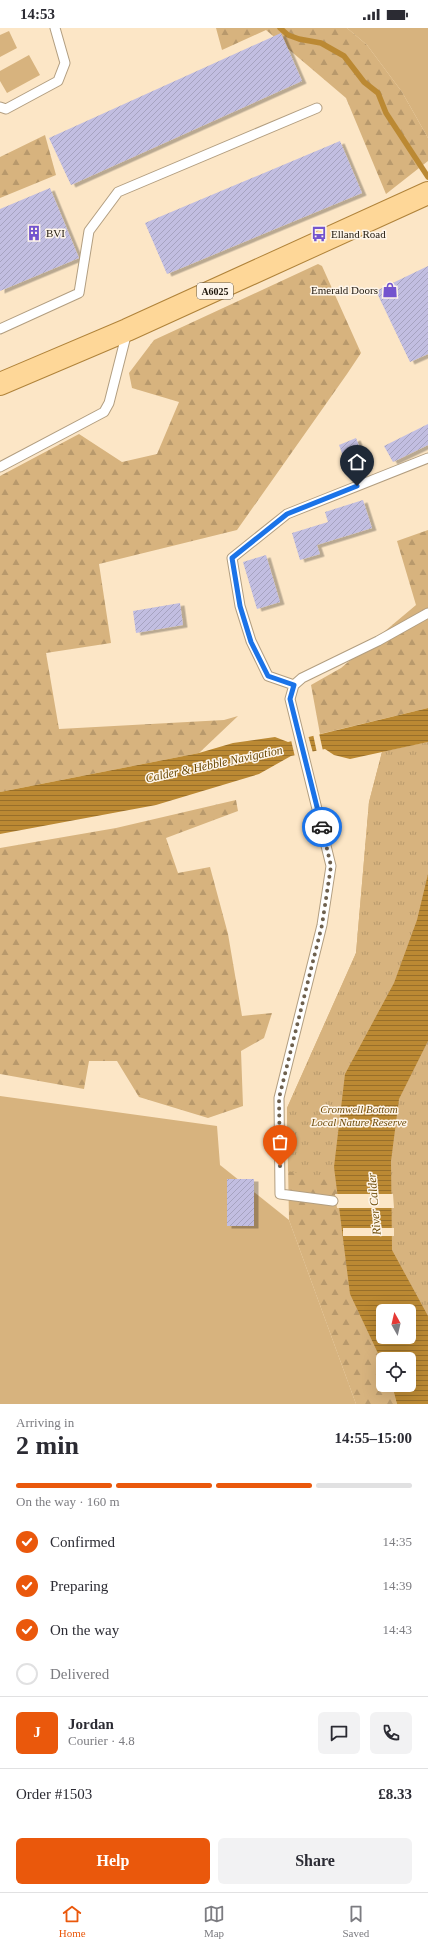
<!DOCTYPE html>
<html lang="en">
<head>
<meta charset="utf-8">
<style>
  body { margin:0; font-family:Georgia,serif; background:#f2f2f3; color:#2b2b33; height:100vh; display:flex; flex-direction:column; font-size:15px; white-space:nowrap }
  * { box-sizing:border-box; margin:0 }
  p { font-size:13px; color:#7c7c81 }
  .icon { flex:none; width:22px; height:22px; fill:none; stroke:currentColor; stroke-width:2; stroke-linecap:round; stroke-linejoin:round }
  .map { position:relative; height:1376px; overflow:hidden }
  .sheet { display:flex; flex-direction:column; background:#fff; flex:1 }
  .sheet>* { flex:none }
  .needle { width:26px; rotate:352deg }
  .buttons { position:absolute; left:376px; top:1276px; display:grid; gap:8px }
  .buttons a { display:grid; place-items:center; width:40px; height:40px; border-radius:6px; background:#fff; box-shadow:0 4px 16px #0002; font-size:20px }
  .pin { position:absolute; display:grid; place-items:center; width:34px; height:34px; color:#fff; margin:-41px -17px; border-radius:50% 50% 50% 0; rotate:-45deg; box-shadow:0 0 4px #0007 }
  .pin .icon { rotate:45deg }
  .courier { position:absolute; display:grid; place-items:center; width:40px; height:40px; margin:-20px; border:3px solid #1a73e8; border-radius:50%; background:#fff; color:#222; box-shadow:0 1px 5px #0007 }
  .headline em { font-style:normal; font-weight:800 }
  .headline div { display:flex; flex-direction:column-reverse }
  .headline { display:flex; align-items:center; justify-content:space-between; height:68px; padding:0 16px }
  h1 { font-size:26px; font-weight:800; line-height:30px }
  .bar { display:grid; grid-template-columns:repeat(4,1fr); gap:6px 4px; align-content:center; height:48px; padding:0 16px }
  .bar i { height:5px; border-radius:3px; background:#e1e1e2 }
  .bar .selected { background:#ea580c }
  .bar p { grid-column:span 4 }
  .line { display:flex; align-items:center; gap:10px; padding:0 16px; border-top:1px solid #e1e1e2 }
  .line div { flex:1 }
  .round { display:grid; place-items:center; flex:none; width:42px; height:42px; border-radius:6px; background:#f2f2f3 }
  ol { padding:0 16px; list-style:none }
  li { display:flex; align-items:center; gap:12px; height:44px }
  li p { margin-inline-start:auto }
  li .icon { padding:4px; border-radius:50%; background:#ea580c; color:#fff; stroke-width:4 }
  li:last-child { color:#7c7c81 }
  li i { width:22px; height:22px; border:2px solid #e1e1e2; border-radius:50% }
  .cta { display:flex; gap:8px; margin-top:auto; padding:8px 16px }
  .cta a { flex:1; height:46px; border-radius:6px; background:#ea580c; color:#fff; font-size:16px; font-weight:800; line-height:46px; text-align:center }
  .cta a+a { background:#f2f2f3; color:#2b2b33 }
  .status { display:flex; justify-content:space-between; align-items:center; height:28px; padding:0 20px; background:#fff; direction:ltr }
  .status svg { height:11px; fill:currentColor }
  .tab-bar { display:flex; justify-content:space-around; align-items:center; height:56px; border-top:1px solid #e1e1e2; background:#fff; font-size:11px; color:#7c7c81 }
  .tab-bar a { display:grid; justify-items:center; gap:2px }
  .tab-bar .selected { color:#ea580c }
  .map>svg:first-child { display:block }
  .grass { fill:#d7b37e }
  .forest { fill:url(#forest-firs) }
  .park { fill:url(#park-tufts); fill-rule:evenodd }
  .water { fill:url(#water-rules); fill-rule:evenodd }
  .pier { fill:#fce6c6 }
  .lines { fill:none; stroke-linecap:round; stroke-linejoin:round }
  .stream { stroke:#bb8933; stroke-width:5.5 }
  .building { fill:url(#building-hatch); filter:url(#shadow) }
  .lane-casing { stroke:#b29e80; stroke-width:11 }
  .primary-casing { stroke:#b0833a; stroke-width:24 }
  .lane { stroke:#fff; stroke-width:9 }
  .primary { stroke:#fed798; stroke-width:22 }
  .done { stroke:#6d604e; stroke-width:4; stroke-dasharray:0 7.2 }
  .route { stroke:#1a73e8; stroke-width:5 }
  .labels { text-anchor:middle; stroke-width:3; stroke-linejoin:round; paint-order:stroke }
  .shield { fill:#fef5e9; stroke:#635a4f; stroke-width:1 }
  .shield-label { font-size:10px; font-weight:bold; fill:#20180d }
  .poi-label { font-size:11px; fill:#20180d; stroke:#fef5e9; text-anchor:start }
  .park-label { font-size:11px; font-style:italic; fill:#714e0d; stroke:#fef5e9 }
  .water-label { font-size:12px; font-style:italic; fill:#6c4904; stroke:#fef5e9 }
</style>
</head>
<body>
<div class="status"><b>14:53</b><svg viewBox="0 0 49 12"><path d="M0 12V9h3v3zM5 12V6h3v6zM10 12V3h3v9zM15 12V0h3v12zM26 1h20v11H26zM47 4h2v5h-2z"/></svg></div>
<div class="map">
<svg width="428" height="1376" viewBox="0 0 428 1376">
  <defs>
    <pattern id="forest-firs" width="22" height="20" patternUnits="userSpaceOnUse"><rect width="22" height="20" fill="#d7b37e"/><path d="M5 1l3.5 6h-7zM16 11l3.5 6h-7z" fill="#b8996c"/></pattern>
    <pattern id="park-tufts" width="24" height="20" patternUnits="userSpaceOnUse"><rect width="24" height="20" fill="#d7b37e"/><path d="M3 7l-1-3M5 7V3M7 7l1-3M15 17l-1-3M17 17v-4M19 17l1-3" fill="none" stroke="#b8996c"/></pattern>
    <pattern id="water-rules" width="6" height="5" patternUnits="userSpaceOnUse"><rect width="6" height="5" fill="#bb8933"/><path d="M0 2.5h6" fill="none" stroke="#986f2a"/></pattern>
    <pattern id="building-hatch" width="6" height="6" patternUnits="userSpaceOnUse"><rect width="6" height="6" fill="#c2bee1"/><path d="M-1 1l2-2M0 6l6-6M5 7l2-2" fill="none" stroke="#a6a3c0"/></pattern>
    <filter id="shadow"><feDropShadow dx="4.5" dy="2.5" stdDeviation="0" flood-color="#0004"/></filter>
  </defs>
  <rect width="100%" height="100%" fill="#fce6c6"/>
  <path class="grass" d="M 347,0 L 428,0 L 428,110 L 402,64 L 367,17 Z
    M 9,3 L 17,20 L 0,29 L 0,7 Z
    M 29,27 L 40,47 L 7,65 L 0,53 L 0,43 Z
    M 0,1068 L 217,1098 L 220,1137 L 289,1192 L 356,1376 L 0,1376 Z"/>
  <path class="forest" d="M 216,0 L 347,0 L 367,17 L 402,64 L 428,110 L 428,133 L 386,166 L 346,70 L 266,2 L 222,22 Z
    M 45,107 L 56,147 L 0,170 L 0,129 Z
    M 318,236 L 322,238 L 361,325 L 347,346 L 237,502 L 99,536 L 111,615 L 46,625 L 59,701 L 224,692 L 238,688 L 199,725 L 0,764 L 0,448 L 79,406 L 122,434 L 157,426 L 179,374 L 132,360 L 129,345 L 154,312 Z
    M 428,502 L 428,680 L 320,706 L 311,657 L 341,640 L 416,577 L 397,513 Z
    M 428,714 L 350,1265 L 383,1336 L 383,1357 L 392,1357 L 397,1376 L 356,1376 L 289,1192 L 287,1080 L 356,925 L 369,774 L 382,724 Z
    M 236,772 L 238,783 L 166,810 L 178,845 L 210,839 L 228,906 L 242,988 L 272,985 L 264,1010 L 241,1023 L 243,1078 L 208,1090 L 139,1069 L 117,1033 L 89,1033 L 84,1061 L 0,1046 L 0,820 L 116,800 Z"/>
  <path class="park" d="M 428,714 L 428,1376 L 397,1376 L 392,1357 L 409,1357 L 409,1331 L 383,1331 L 383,1336 L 350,1266 L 336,1154 L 288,1143 L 287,1080 L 356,925 L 369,774 L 382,724 ZM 383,1283 L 409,1283 L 409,1309 L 383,1309 Z"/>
  <path class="water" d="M 428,680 L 428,714 L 350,731 L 334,727 L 325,721 L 291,728 L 259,746 L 156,777 L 0,806 L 0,764 L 199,725 L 233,715 L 275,709 L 288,714 Z
    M 428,846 L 428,1013 L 399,1071 L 391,1133 L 392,1222 L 428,1288 L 428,1376 L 397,1376 L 392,1357 L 409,1357 L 409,1331 L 383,1331 L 383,1336 L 350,1266 L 334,1139 L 345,1046 L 394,955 L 417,892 ZM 383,1283 L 409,1283 L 409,1309 L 383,1309 Z"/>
  <path class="pier" d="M 319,705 L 323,723 L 317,725 L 313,706 Z
    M 308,707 L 313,725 L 295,729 L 291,712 Z
    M 335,1166 L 393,1166 L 394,1180 L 337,1180 Z
    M 343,1200 L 394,1200 L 394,1208 L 343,1208 Z"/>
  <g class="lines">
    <path class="stream" d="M 280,0 L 288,7 L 299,11 L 321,15 L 344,28 L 364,54 L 378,65 L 386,85 L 428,149"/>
  </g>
  <path class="building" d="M 281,5 L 302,53 L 71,157 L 49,110 Z
    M 340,113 L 362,165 L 167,246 L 145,195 Z
    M 50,160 L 79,230 L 0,263 L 0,181 Z
    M 428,238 L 428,326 L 410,334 L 376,263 Z
    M 428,396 L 428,417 L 393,434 L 384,418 Z
    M 356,410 L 364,430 L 346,437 L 339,417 Z
    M 363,472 L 372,500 L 317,517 L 320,526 L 300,532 L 292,505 L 328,494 L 325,484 Z
    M 266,527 L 280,574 L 257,581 L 243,534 Z
    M 180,575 L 183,597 L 136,605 L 133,583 Z
    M 227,1151 L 254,1151 L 254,1198 L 227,1198 Z"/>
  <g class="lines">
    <defs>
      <path id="lane" d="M 0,79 L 6,81 L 58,53 L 65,35 L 55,0
        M 0,301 L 79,265 L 89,203 L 118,164 L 317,80
        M 0,439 L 104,384 L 109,375 L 127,304
        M 294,657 L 268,648 L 251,613 L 240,578 L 232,530 L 287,486 L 428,430
        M 333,1173 L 280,1166 L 279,1070 L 322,897 L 331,838 L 290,671 L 294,657 L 302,650 L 378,613 L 428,585"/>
      <path id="primary" d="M 0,356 L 127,302 L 428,165"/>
    </defs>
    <use href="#lane" class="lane-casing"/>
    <use href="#primary" class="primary-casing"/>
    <use href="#lane" class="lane"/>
    <use href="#primary" class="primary"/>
  </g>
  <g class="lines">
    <path class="done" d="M 280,1138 L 279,1070 L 322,897 L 331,838 L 322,799"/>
    <path class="route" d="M 322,799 L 290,671 L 294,657 L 268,648 L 251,614 L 240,578 L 232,530 L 287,486 L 357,458"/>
  </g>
  <defs>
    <symbol id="building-bare" viewBox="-9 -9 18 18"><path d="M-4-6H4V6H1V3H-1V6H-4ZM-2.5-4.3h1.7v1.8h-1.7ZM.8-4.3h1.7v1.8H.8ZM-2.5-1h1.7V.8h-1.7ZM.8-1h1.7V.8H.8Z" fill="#7354ce" stroke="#fef5e9" stroke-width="2.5" paint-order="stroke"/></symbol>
    <symbol id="bus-bare" viewBox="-9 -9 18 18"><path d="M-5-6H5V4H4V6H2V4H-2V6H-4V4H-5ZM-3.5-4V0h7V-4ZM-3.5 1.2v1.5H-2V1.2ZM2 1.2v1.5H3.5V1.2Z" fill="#7354ce" stroke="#fef5e9" stroke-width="2.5" paint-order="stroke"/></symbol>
    <symbol id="shop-bare" viewBox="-9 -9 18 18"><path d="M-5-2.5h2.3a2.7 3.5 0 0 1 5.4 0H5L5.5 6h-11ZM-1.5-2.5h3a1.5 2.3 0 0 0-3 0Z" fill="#7354ce" stroke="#fef5e9" stroke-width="2.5" paint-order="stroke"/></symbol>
  </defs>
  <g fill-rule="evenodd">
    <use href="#building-bare" x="23" y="194" width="22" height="22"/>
    <use href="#bus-bare" x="308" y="195" width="22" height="22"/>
    <use href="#shop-bare" x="379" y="251" width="22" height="22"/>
  </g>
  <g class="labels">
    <rect class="shield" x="197" y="255" width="36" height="16" rx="3"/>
    <g class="shield-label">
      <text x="215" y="267">A6025</text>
    </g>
    <g class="poi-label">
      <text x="46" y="209">BVI</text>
      <text x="331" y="210">Elland Road</text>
      <text x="378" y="266" text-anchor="end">Emerald Doors</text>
    </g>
    <g class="park-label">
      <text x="359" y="1085">Cromwell Bottom<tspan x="359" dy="13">Local Nature Reserve</tspan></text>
    </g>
    <g class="water-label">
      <text transform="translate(214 736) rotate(-12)" y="4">Calder &amp; Hebble Navigation</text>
      <text transform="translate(374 1176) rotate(-95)" y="4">River Calder</text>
    </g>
  </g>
</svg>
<div class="buttons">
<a><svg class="needle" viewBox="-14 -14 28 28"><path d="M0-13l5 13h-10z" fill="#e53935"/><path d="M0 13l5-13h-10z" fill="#7c7c81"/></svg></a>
<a><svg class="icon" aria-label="locate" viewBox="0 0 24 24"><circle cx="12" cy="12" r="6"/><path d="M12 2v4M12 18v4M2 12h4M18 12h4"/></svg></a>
</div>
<div class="pin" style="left:280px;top:1138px;background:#ea580c"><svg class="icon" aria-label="bag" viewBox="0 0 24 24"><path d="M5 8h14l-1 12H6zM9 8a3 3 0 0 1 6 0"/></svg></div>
<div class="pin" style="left:357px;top:458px;background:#1f2937"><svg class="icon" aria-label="home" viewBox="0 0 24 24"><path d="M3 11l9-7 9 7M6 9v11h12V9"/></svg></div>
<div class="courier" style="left:322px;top:799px"><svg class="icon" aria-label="car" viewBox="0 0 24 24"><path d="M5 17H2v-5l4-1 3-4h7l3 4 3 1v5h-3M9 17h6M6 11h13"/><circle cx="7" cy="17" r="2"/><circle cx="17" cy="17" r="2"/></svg></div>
</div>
<section class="sheet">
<div class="headline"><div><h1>2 min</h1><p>Arriving in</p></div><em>14:55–15:00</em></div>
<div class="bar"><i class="selected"></i><i class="selected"></i><i class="selected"></i><i></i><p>On the way · 160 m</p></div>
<ol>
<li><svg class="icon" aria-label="check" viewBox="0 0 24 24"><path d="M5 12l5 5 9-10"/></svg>Confirmed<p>14:35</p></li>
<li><svg class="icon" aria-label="check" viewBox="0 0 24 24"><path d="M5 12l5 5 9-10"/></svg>Preparing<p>14:39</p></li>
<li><svg class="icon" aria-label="check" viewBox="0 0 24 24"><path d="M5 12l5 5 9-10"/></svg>On the way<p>14:43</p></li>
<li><i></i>Delivered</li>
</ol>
<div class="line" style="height:72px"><b class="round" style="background:#ea580c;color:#fff">J</b><div><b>Jordan</b><p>Courier · 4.8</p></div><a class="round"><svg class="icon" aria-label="chat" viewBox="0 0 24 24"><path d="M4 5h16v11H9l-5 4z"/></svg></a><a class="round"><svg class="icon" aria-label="phone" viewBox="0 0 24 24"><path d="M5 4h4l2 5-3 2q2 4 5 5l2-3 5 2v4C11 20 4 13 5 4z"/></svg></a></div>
<div class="line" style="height:52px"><div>Order #1503</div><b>£8.33</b></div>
<div class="cta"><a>Help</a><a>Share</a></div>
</section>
<nav class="tab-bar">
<a class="selected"><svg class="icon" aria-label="home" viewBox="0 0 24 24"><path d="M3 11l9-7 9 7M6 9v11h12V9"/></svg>Home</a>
<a><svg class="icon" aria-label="map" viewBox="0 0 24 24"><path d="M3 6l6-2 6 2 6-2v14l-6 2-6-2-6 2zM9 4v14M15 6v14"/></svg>Map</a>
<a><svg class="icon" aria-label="saved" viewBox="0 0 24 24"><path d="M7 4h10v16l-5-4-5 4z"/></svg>Saved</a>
</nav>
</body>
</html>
